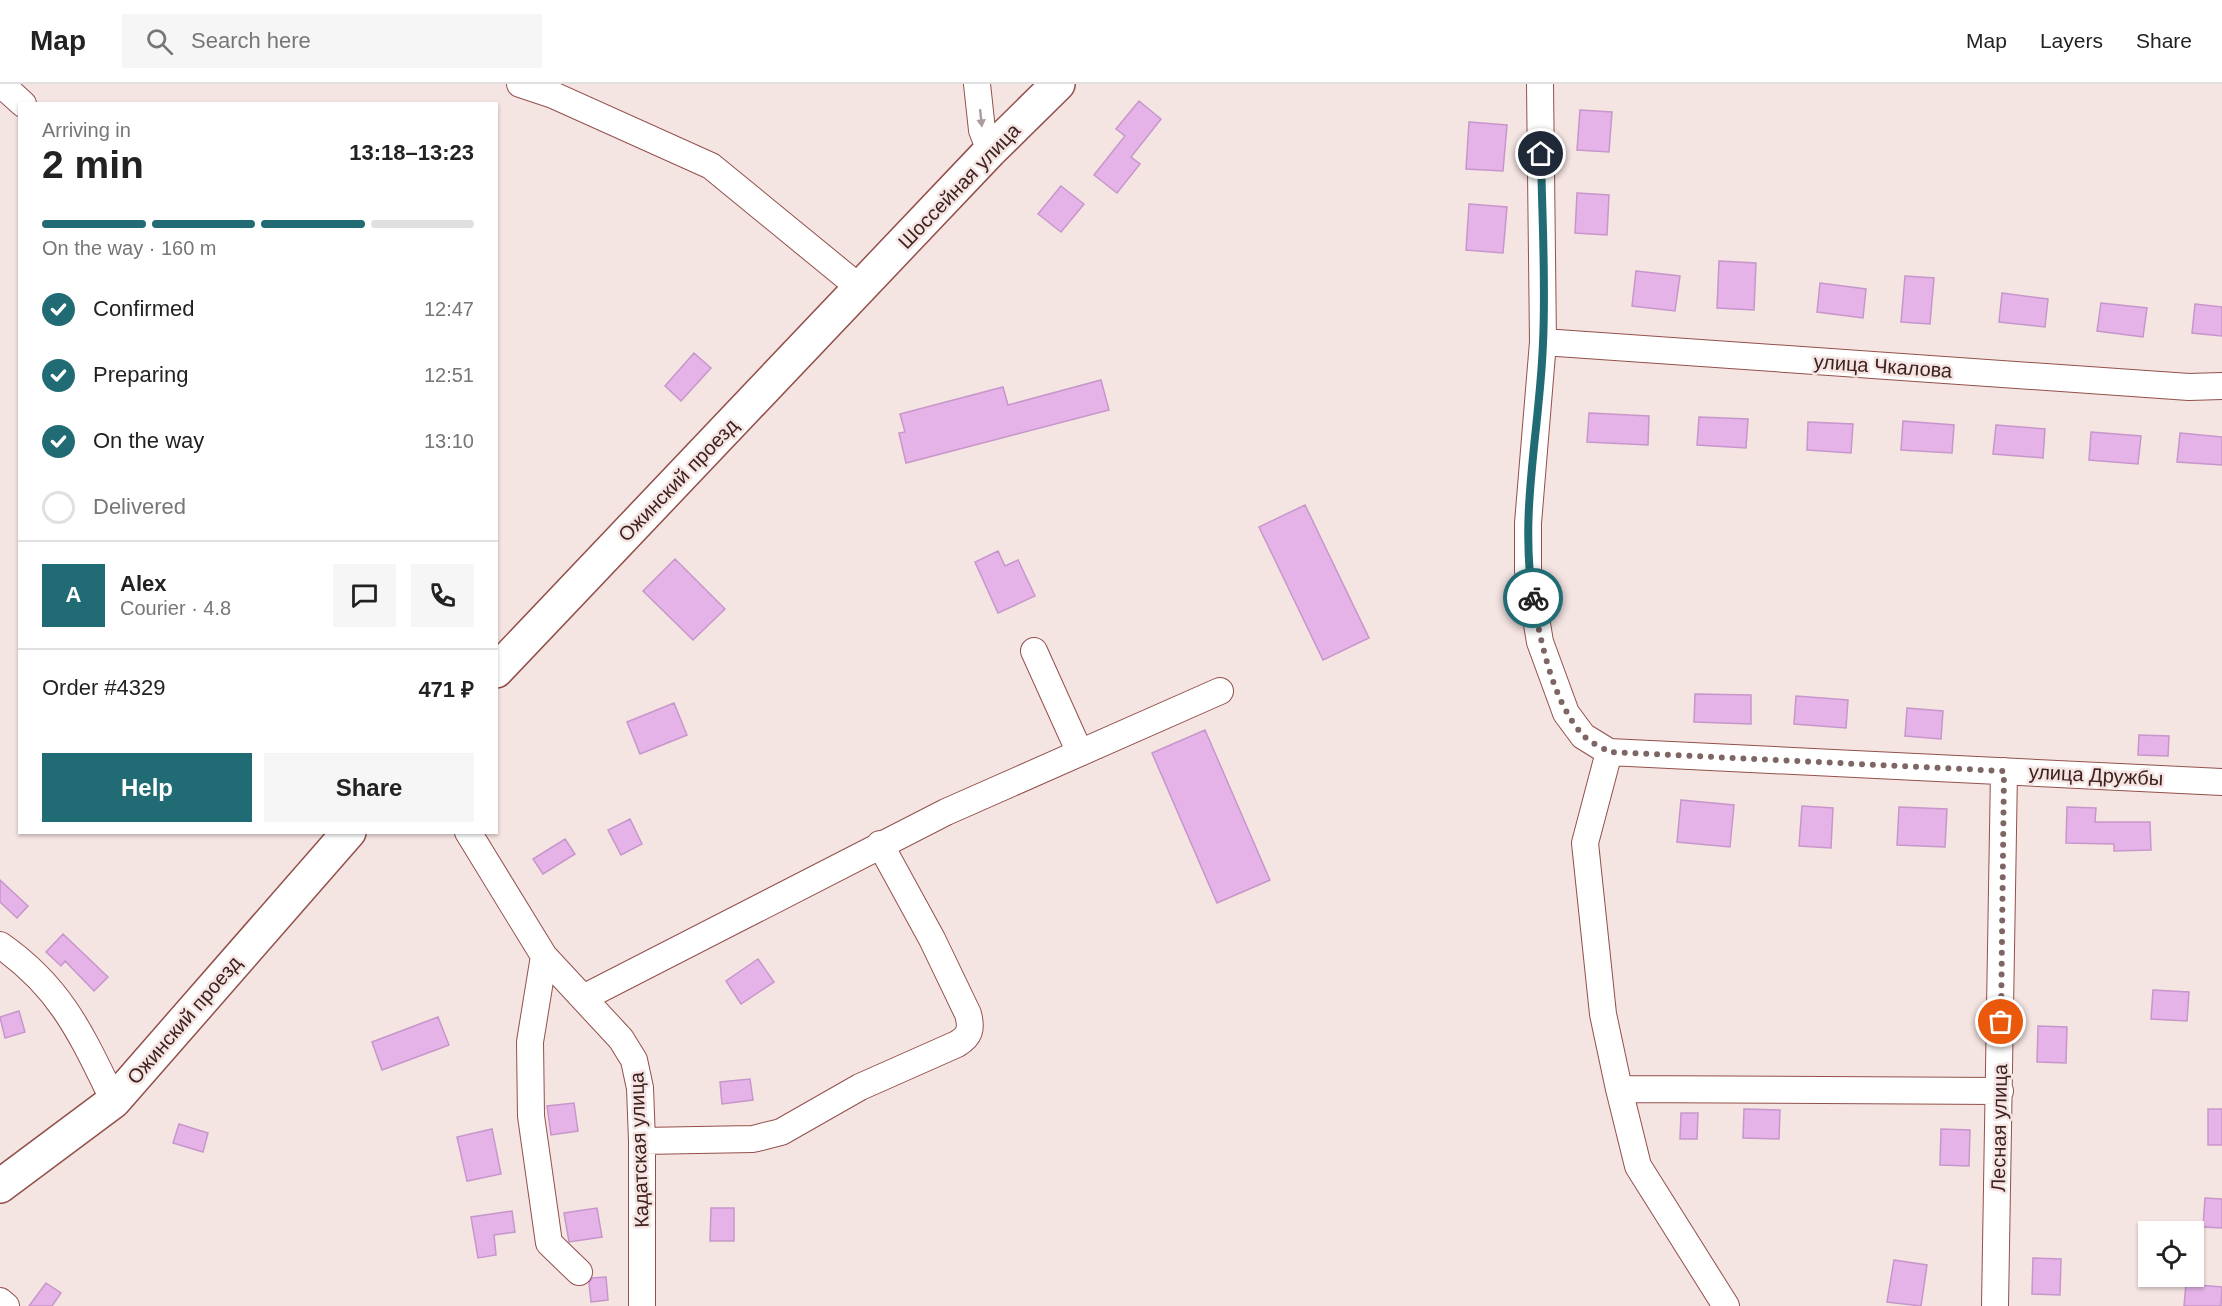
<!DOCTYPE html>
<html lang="en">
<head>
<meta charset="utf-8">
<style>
  body { margin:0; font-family:Helvetica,sans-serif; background:#f6f6f6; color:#222; height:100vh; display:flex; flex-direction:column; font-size:22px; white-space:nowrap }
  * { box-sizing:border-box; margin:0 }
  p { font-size:20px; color:#767676 }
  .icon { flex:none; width:33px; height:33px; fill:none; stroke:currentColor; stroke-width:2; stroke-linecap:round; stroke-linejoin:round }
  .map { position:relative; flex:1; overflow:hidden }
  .details { position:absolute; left:18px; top:18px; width:480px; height:732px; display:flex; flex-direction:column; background:#fff; border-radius:0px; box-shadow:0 2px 4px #0004 }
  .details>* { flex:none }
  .tools { position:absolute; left:2138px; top:1137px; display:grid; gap:12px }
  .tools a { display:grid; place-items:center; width:66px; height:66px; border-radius:0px; background:#fff; box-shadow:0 2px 4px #0004; font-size:30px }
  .pin { position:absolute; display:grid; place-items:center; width:51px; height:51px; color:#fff; margin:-26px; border:3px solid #fff; border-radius:50%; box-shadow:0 2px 6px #0007 }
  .courier { position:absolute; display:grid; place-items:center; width:60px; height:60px; margin:-30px; border:4px solid #216c74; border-radius:50%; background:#fff; color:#222; box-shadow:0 2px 8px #0007 }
  .headline em { font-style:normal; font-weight:600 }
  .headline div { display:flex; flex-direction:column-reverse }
  .headline { display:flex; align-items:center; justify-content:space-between; height:102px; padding:0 24px }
  h1 { font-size:39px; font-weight:600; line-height:45px }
  .bar { display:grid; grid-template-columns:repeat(4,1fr); gap:9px 6px; align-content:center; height:72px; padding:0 24px }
  .bar i { height:8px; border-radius:4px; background:#e0e0e0 }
  .bar .selected { background:#216c74 }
  .bar p { grid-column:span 4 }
  .line { display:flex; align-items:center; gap:15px; padding:0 24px; border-top:2px solid #e0e0e0 }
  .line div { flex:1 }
  .round { display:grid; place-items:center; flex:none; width:63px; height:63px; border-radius:0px; background:#f6f6f6 }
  ol { padding:0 24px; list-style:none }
  li { display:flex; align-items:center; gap:18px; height:66px }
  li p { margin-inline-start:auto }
  li .icon { padding:6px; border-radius:50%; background:#216c74; color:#fff; stroke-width:4 }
  li:last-child { color:#767676 }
  li i { width:33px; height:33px; border:3px solid #e0e0e0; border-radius:50% }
  .primary-button { display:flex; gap:12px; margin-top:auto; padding:12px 24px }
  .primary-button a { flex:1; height:69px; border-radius:0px; background:#216c74; color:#fff; font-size:24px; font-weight:600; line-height:69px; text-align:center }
  .primary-button a+a { background:#f6f6f6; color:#222 }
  header { display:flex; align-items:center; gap:36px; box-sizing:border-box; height:84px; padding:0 30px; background:#fff; border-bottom:2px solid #e0e0e0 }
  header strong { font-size:28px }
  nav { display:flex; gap:33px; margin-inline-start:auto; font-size:21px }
  .search { width:420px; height:54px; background:#f6f6f6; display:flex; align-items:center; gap:15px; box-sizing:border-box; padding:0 21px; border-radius:0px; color:#767676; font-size:22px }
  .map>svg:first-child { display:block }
  .building { fill:#e5b3e8; stroke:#c796ca; stroke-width:1.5 }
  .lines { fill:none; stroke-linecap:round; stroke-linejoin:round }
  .minor-casing { stroke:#93504b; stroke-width:28 }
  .major-casing { stroke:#93504b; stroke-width:36 }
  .minor { stroke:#fff; stroke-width:26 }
  .major { stroke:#fff; stroke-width:33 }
  .oneway { fill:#a99c9b }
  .done { stroke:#7e6664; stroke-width:6; stroke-dasharray:0 10.8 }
  .route { stroke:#216c74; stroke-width:8 }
  .labels { text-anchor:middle; stroke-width:5; stroke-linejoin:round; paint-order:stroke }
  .street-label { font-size:20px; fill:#3f2220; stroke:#f4e4e2 }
</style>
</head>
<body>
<header>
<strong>Map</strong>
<div class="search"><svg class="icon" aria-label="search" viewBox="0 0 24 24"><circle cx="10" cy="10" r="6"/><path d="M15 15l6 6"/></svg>Search here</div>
<nav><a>Map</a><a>Layers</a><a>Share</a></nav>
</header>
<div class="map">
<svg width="2222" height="1222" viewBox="0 0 2222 1222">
  <rect width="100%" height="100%" fill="#f4e4e2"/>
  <path class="building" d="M 1139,17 L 1161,35 L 1131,73 L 1140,80 L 1117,109 L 1094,91 L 1125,52 L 1116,45 Z
    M 1580,26 L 1612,28 L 1609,68 L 1577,66 Z
    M 1469,38 L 1507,41 L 1503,87 L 1466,85 Z
    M 1061,102 L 1084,120 L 1061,148 L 1038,130 Z
    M 1577,109 L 1609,111 L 1607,151 L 1575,149 Z
    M 1469,120 L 1507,123 L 1503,169 L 1466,166 Z
    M 1719,177 L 1756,179 L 1754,226 L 1717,224 Z
    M 1636,187 L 1680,192 L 1675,227 L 1632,222 Z
    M 1905,192 L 1934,194 L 1930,240 L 1901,238 Z
    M 1820,199 L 1866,205 L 1863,234 L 1817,228 Z
    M 2002,209 L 2048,215 L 2045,243 L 1999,238 Z
    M 2101,219 L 2147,224 L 2143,253 L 2097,247 Z
    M 2195,220 L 2222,223 L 2222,252 L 2192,249 Z
    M 694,269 L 711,284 L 681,317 L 665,302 Z
    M 1101,296 L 1109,326 L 906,379 L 899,349 L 905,348 L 900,330 L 1003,303 L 1008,321 Z
    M 1589,329 L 1649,332 L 1648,361 L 1587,358 Z
    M 1699,333 L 1748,335 L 1746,364 L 1697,361 Z
    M 1903,337 L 1954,341 L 1952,369 L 1901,366 Z
    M 1808,338 L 1853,340 L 1851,369 L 1807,366 Z
    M 1996,341 L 2045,345 L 2043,374 L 1993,370 Z
    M 2091,348 L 2141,352 L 2138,380 L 2089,376 Z
    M 2180,349 L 2222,353 L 2222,381 L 2177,378 Z
    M 1305,421 L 1369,554 L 1323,576 L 1259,443 Z
    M 998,467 L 1005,482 L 1018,476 L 1035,512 L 998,529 L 975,478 Z
    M 675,475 L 725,525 L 693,556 L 643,507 Z
    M 1695,610 L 1751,611 L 1751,640 L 1694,638 Z
    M 1796,612 L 1848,616 L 1846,644 L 1794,640 Z
    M 674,619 L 687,651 L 640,670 L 627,638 Z
    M 1907,624 L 1943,627 L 1941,655 L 1905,652 Z
    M 1205,646 L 1270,796 L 1217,819 L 1152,669 Z
    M 2139,651 L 2169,652 L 2168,672 L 2138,671 Z
    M 1681,716 L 1734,721 L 1730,763 L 1677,758 Z
    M 1802,722 L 1833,724 L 1831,764 L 1799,762 Z
    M 1899,723 L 1947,725 L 1945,763 L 1897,761 Z
    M 2067,723 L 2096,724 L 2095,738 L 2150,738 L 2151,766 L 2114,767 L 2114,760 L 2066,759 Z
    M 630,735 L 642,760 L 621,771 L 608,746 Z
    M 565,755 L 575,770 L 543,790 L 533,775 Z
    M 0,796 L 28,822 L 17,834 L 0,818 Z
    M 63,850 L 108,893 L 94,907 L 65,877 L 61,882 L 46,868 Z
    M 758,875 L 774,898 L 741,920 L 726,897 Z
    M 2153,906 L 2189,908 L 2187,937 L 2151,935 Z
    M 19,927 L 25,948 L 5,954 L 0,933 Z
    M 438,933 L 449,961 L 382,986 L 372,958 Z
    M 2038,942 L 2067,943 L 2066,979 L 2037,978 Z
    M 750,995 L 753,1016 L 722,1020 L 720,998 Z
    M 574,1019 L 578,1047 L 551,1051 L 547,1022 Z
    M 1744,1025 L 1780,1026 L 1779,1055 L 1743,1054 Z
    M 2208,1025 L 2222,1025 L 2222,1061 L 2208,1061 Z
    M 1681,1029 L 1698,1029 L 1697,1055 L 1680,1055 Z
    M 179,1040 L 208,1049 L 203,1068 L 173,1059 Z
    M 492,1045 L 501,1090 L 467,1097 L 457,1053 Z
    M 1941,1045 L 1970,1046 L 1969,1082 L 1940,1081 Z
    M 2205,1114 L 2222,1115 L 2222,1144 L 2203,1143 Z
    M 597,1124 L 602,1153 L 569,1158 L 564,1129 Z
    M 711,1124 L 734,1124 L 734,1157 L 710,1157 Z
    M 512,1127 L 515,1148 L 494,1151 L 496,1171 L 478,1174 L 471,1133 Z
    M 2033,1174 L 2061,1175 L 2060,1211 L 2032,1210 Z
    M 1894,1176 L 1927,1181 L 1921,1222 L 1887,1218 Z
    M 606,1193 L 608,1216 L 591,1218 L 589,1199 L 592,1194 Z
    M 46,1199 L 61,1209 L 52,1222 L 29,1222 Z
    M 2186,1200 L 2222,1203 L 2221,1222 L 2184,1222 Z"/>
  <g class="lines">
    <defs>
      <path id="minor" d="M 1,0 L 23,20
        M 520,0 L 553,11 L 711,82 L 860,204
        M 977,0 L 982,46 L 990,67
        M 1540,0 L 1543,258 L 1528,439 L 1528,486 L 1540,558 L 1566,629 L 1583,652 L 1609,668 L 2222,698
        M 1543,258 L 2189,303 L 2222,302
        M 1034,567 L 1080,669
        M 1609,668 L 1585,759 L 1603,930 L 1619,1005 L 1638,1082 L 1726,1222
        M 468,748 L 544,872 L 621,955 L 634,976 L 640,1004 L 642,1057 L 642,1222
        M 0,861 C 62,904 82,952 114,1017
        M 544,872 L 530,958 L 531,1032 L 549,1159 L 579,1188
        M 583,914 L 946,728 L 1220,607
        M 1619,1005 L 2000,1007
        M 642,1057 L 753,1055 L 781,1048 L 860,1003 L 957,960 C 970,952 972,945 968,930 L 932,855 L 880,760
        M 0,1217 L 6,1222
        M 1995,1222 L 2004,687"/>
      <path id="major" d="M 496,587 L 990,67 L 1058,0
        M 0,1102 L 114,1017 L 349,748"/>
    </defs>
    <use href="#minor" class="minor-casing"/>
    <use href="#major" class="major-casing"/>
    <use href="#minor" class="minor"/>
    <use href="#major" class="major"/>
  </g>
  <defs><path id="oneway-solid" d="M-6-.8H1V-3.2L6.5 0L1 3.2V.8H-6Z" transform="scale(1.5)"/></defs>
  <use class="oneway" href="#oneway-solid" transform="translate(981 34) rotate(84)"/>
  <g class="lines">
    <path class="done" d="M 1533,514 C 1540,556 1553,618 1582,650 C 1589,658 1601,663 1610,668 L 2004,687 L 2001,938"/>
    <path class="route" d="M 1533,514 C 1519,429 1540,344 1543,259 C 1546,196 1542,133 1541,70"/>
  </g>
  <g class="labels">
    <g class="street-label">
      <text transform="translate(959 102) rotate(-46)" y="7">Шоссейная улица</text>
      <text transform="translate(1883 282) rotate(4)" y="7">улица Чкалова</text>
      <text transform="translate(678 396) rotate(-46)" y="7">Ожинский проезд</text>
      <text transform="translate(2096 691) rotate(3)" y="7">улица Дружбы</text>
      <text transform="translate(184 936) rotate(-49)" y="7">Ожинский проезд</text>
      <text transform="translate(1999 1044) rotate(-89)" y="7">Лесная улица</text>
      <text transform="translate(639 1066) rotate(-92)" y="7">Кадатская улица</text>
    </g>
  </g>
</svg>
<div class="tools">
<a><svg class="icon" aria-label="locate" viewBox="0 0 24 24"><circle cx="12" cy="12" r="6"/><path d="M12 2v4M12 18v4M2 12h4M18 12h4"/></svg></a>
</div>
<div class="pin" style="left:2001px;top:938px;background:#ea580c"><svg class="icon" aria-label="bag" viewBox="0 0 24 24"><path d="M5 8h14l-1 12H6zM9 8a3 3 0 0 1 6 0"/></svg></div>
<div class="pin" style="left:1541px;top:70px;background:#1f2937"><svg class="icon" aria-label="home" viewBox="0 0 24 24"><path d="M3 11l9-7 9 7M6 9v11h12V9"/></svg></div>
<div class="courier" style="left:1533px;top:514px"><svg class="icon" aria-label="bike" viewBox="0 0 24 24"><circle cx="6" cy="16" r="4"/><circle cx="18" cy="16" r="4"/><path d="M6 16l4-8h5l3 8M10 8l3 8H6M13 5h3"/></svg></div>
<section class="details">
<div class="headline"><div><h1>2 min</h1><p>Arriving in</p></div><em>13:18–13:23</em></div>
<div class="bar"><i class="selected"></i><i class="selected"></i><i class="selected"></i><i></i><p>On the way · 160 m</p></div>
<ol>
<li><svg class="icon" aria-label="check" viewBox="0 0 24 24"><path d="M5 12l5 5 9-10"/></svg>Confirmed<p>12:47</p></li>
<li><svg class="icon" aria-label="check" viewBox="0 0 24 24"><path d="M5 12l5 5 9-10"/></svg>Preparing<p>12:51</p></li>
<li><svg class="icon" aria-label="check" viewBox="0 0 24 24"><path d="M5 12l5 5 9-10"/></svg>On the way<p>13:10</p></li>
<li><i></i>Delivered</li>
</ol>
<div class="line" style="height:108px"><b class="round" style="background:#216c74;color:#fff">A</b><div><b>Alex</b><p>Courier · 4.8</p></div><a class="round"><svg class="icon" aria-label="chat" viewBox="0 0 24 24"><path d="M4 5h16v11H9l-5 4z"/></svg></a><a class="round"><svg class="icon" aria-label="phone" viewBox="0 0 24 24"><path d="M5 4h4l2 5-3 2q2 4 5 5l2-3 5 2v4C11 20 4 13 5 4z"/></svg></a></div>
<div class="line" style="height:78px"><div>Order #4329</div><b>471 ₽</b></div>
<div class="primary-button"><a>Help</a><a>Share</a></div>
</section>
</div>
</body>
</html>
